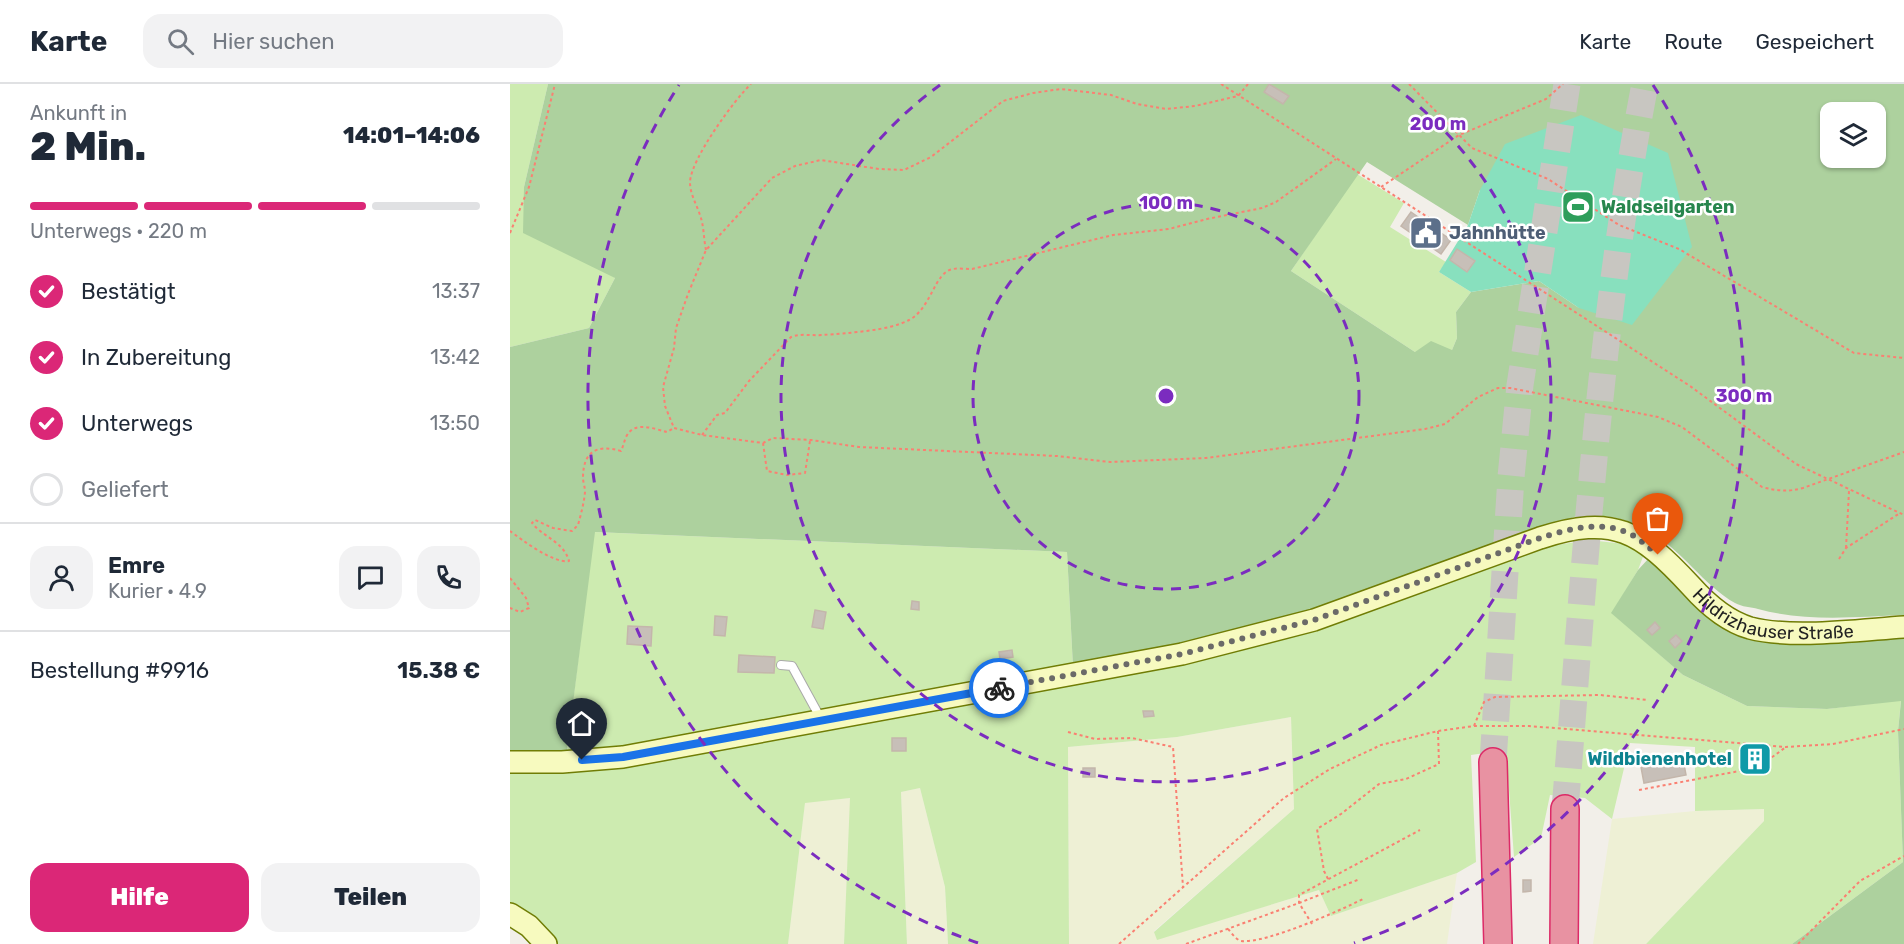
<!DOCTYPE html>
<html lang="de">
<head>
<meta charset="utf-8">
<style>
  body { margin:0; font-family:Rubik,sans-serif; background:#f2f2f3; color:#1f2937; height:100vh; display:flex; flex-direction:column; font-size:22px; white-space:nowrap }
  * { box-sizing:border-box; margin:0 }
  p { font-size:20px; color:#747a83 }
  .icon { flex:none; width:33px; height:33px; fill:none; stroke:currentColor; stroke-width:2; stroke-linecap:round; stroke-linejoin:round }
  .map { position:relative; flex:1; overflow:hidden }
  .details { display:flex; flex-direction:column; background:#fff; width:510px }
  .details>* { flex:none }
  .fabs { position:absolute; left:1310px; top:18px; display:grid; gap:12px }
  .fabs a { display:grid; place-items:center; width:66px; height:66px; border-radius:12px; background:#fff; box-shadow:0 2px 4px #0004; font-size:30px }
  .pin { position:absolute; display:grid; place-items:center; width:51px; height:51px; color:#fff; margin:-62px -26px; border-radius:50% 50% 50% 0; rotate:-45deg; box-shadow:0 0 6px #0007 }
  .pin .icon { rotate:45deg }
  .courier { position:absolute; display:grid; place-items:center; width:60px; height:60px; margin:-30px; border:4px solid #1a73e8; border-radius:50%; background:#fff; color:#222; box-shadow:0 2px 8px #0007 }
  .overview em { font-style:normal; font-weight:800 }
  .overview div { display:flex; flex-direction:column-reverse }
  .overview { display:flex; align-items:center; justify-content:space-between; height:102px; padding:0 30px }
  h1 { font-size:39px; font-weight:800; line-height:45px }
  .bar { display:grid; grid-template-columns:repeat(4,1fr); gap:9px 6px; align-content:center; height:72px; padding:0 30px }
  .bar i { height:8px; border-radius:4px; background:#e0e1e3 }
  .bar .selected { background:#db2777 }
  .bar p { grid-column:span 4 }
  .line { display:flex; align-items:center; gap:15px; padding:0 30px; border-top:2px solid #e0e1e3 }
  .line div { flex:1 }
  .round { display:grid; place-items:center; flex:none; width:63px; height:63px; border-radius:18px; background:#f2f2f3 }
  ol { padding:0 30px; list-style:none }
  li { display:flex; align-items:center; gap:18px; height:66px }
  li p { margin-inline-start:auto }
  li .icon { padding:6px; border-radius:50%; background:#db2777; color:#fff; stroke-width:4 }
  li:last-child { color:#747a83 }
  li i { width:33px; height:33px; border:3px solid #e0e1e3; border-radius:50% }
  .cta { display:flex; gap:12px; margin-top:auto; padding:12px 30px }
  .cta a { flex:1; height:69px; border-radius:18px; background:#db2777; color:#fff; font-size:24px; font-weight:800; line-height:69px; text-align:center }
  .cta a+a { background:#f2f2f3; color:#1f2937 }
  header { display:flex; align-items:center; gap:36px; box-sizing:border-box; height:84px; padding:0 30px; background:#fff; border-bottom:2px solid #e0e1e3 }
  header strong { font-size:28px }
  nav { display:flex; gap:33px; margin-inline-start:auto; font-size:21px }
  .search { width:420px; height:54px; background:#f2f2f3; display:flex; align-items:center; gap:15px; box-sizing:border-box; padding:0 21px; border-radius:18px; color:#747a83; font-size:22px }
  main { display:flex; flex:1; min-height:0 }
  .map>svg:first-child { display:block }
  .farmland { fill:#eef0d5 }
  .grass { fill:#cdebb0 }
  .forest { fill:#add19e; fill-rule:evenodd }
  .pitch { fill:#88e0be }
  .building { fill:#c7bfb8; stroke:#c4b6ab; stroke-width:1.5 }
  .lines { fill:none; stroke-linecap:round; stroke-linejoin:round }
  .motorway-tunnel { stroke:#c8c6c1; stroke-width:27; stroke-dasharray:27 14; stroke-linecap:butt }
  .service-casing { stroke:#a9a9a9; stroke-width:10 }
  .secondary-casing { stroke:#707d05; stroke-width:24 }
  .motorway-casing { stroke:#dc2a67; stroke-width:30 }
  .path { stroke:#fa8072; stroke-width:2; stroke-dasharray:3 3; stroke-linecap:butt }
  .service { stroke:#fff; stroke-width:8 }
  .secondary { stroke:#f7fabf; stroke-width:21 }
  .motorway { stroke:#e892a2; stroke-width:27 }
  .done { stroke:#6b6a68; stroke-width:6; stroke-dasharray:0 10.8 }
  .route { stroke:#1a73e8; stroke-width:8 }
  .ring { fill:none; stroke:#7b2cbf; stroke-width:3; stroke-dasharray:10 8 }
  .labels { text-anchor:middle; stroke-width:5; stroke-linejoin:round; paint-order:stroke }
  .leisure-label { font-size:18px; font-weight:bold; fill:#27864d; stroke:#fff; text-anchor:start }
  .service-label { font-size:18px; font-weight:bold; fill:#4e5e75; stroke:#fff; text-anchor:start }
  .street-label { font-size:18px; fill:#222; stroke:#fff }
  .culture-label { font-size:18px; font-weight:bold; fill:#0d838f; stroke:#fff; text-anchor:end }
  .centre { fill:#7b2cbf; stroke:#fff; stroke-width:3 }
  .ring-label { font-size:18px; text-anchor:middle; font-weight:bold; fill:#7b2cbf; stroke:#fff; stroke-width:5; stroke-linejoin:round; paint-order:stroke }
</style>
</head>
<body>
<header>
<strong>Karte</strong>
<div class="search"><svg class="icon" aria-label="search" viewBox="0 0 24 24"><circle cx="10" cy="10" r="6"/><path d="M15 15l6 6"/></svg>Hier suchen</div>
<nav><a>Karte</a><a>Route</a><a>Gespeichert</a></nav>
</header>
<main>
<section class="details">
<div class="overview"><div><h1>2 Min.</h1><p>Ankunft in</p></div><em>14:01–14:06</em></div>
<div class="bar"><i class="selected"></i><i class="selected"></i><i class="selected"></i><i></i><p>Unterwegs · 220 m</p></div>
<ol>
<li><svg class="icon" aria-label="check" viewBox="0 0 24 24"><path d="M5 12l5 5 9-10"/></svg>Bestätigt<p>13:37</p></li>
<li><svg class="icon" aria-label="check" viewBox="0 0 24 24"><path d="M5 12l5 5 9-10"/></svg>In Zubereitung<p>13:42</p></li>
<li><svg class="icon" aria-label="check" viewBox="0 0 24 24"><path d="M5 12l5 5 9-10"/></svg>Unterwegs<p>13:50</p></li>
<li><i></i>Geliefert</li>
</ol>
<div class="line" style="height:108px"><a class="round"><svg class="icon" aria-label="person" viewBox="0 0 24 24"><circle cx="12" cy="8" r="4"/><path d="M4 21q1-7 8-7t8 7"/></svg></a><div><b>Emre</b><p>Kurier · 4.9</p></div><a class="round"><svg class="icon" aria-label="chat" viewBox="0 0 24 24"><path d="M4 5h16v11H9l-5 4z"/></svg></a><a class="round"><svg class="icon" aria-label="phone" viewBox="0 0 24 24"><path d="M5 4h4l2 5-3 2q2 4 5 5l2-3 5 2v4C11 20 4 13 5 4z"/></svg></a></div>
<div class="line" style="height:78px"><div>Bestellung #9916</div><b>15.38 €</b></div>
<div class="cta"><a>Hilfe</a><a>Teilen</a></div>
</section>
<div class="map">
<svg width="1394" height="860" viewBox="0 0 1394 860">
  <rect width="100%" height="100%" fill="#f2efe9"/>
  <path class="farmland" d="M 781,633 L 784,725 L 644,847 L 648,855 L 809,806 L 821,832 L 947,789 L 937,860 L 559,860 L 558,663 L 667,653 Z
    M 410,704 L 435,803 L 438,860 L 397,860 L 391,708 Z
    M 341,714 L 334,860 L 278,860 L 295,718 Z
    M 1254,725 L 1254,737 L 1136,860 L 1083,860 L 1102,735 L 1185,727 Z"/>
  <path class="grass" d="M 0,0 L 38,0 L 14,103 L 105,194 L 79,244 L 0,263 Z
    M 847,90 L 894,119 L 880,143 L 936,178 L 929,188 L 961,208 L 946,228 L 947,254 L 942,266 L 905,268 L 781,187 Z
    M 84,448 L 557,468 L 563,583 L 124,663 L 57,666 Z
    M 1079,456 L 1115,460 L 1134,470 L 1128,486 L 1102,529 L 1173,591 L 1237,622 L 1317,625 L 1391,616 L 1388,647 L 1393,778 L 1282,860 L 1136,860 L 1254,737 L 1254,725 L 1185,727 L 1185,663 L 1120,659 L 1102,735 L 1075,714 L 1040,711 L 1031,754 L 1004,773 L 996,666 L 961,671 L 966,778 L 947,789 L 821,832 L 809,806 L 647,856 L 644,848 L 784,725 L 781,633 L 667,653 L 558,663 L 559,860 L 438,860 L 435,803 L 410,704 L 391,708 L 397,860 L 334,860 L 340,714 L 295,719 L 278,860 L 23,860 L 0,843 L 0,687 L 52,687 L 899,512 L 1040,462 Z"/>
  <path class="forest" d="M 38,0 L 1394,0 L 1394,531 C 1345,533 1295,538 1248,525 C 1241,523 1232,523 1225,519 C 1210,511 1195,496 1183,484 C 1147,447 1120,428 1067,432 L 759,541 L 563,583 L 557,468 L 85,448 L 57,666 L 0,667 L 0,263 L 79,244 L 105,194 L 13,149 L 14,103 ZM 1320,28 L 1365,28 L 1365,74 L 1320,74 ZM 857,78 L 958,141 L 970,106 L 1069,224 L 1029,197 L 961,208 L 946,228 L 947,254 L 942,266 L 921,257 L 905,268 L 781,187 Z
    M 1139,474 L 1227,545 L 1394,551 L 1394,860 L 1282,860 L 1393,778 L 1388,647 L 1391,617 L 1317,625 L 1237,622 L 1173,591 L 1101,529 L 1128,486 Z"/>
  <path class="pitch" d="M 1071,31 L 1158,69 L 1182,163 L 1122,241 L 1069,224 L 1029,197 L 961,208 L 929,188 L 958,141 L 970,106 L 995,60 Z"/>
  <path class="building" d="M 759,0 L 779,12 L 773,20 L 754,8 Z
    M 901,128 L 941,156 L 931,170 L 891,142 Z
    M 947,165 L 965,177 L 957,188 L 940,176 Z
    M 402,517 L 409,518 L 409,526 L 401,525 Z
    M 305,526 L 316,528 L 313,545 L 302,543 Z
    M 205,532 L 217,533 L 215,552 L 204,551 Z
    M 1145,538 L 1150,544 L 1142,551 L 1137,546 Z
    M 118,542 L 142,543 L 141,562 L 117,560 Z
    M 1166,551 L 1172,557 L 1165,564 L 1159,557 Z
    M 502,566 L 503,573 L 490,575 L 489,568 Z
    M 229,571 L 265,573 L 264,589 L 228,588 Z
    M 633,627 L 643,627 L 644,632 L 634,633 Z
    M 382,654 L 396,654 L 396,667 L 382,667 Z
    M 1173,675 L 1176,691 L 1134,699 L 1131,683 Z
    M 573,684 L 585,684 L 585,693 L 573,693 Z
    M 1013,796 L 1021,796 L 1021,807 L 1013,808 Z"/>
  <g class="lines">
    <path class="motorway-tunnel" d="M 983,678 L 1001,393 L 1010,301 L 1057,0
      M 1055,725 C 1075,483 1089,239 1135,0"/>
    <defs>
      <path id="service" d="M 271,581 L 282,582 L 311,635"/>
      <g id="secondary">
        <path id="s1" d="M 0,678 L 52,678 L 113,673 L 672,570 L 804,536 L 1030,454 C 1104,430 1130,447 1181,502 C 1197,520 1216,537 1240,544 C 1282,555 1349,546 1394,543"/>
        <path d="M 0,830 L 19,842 L 36,860"/>
      </g>
      <path id="motorway" d="M 983,678 L 988,860
        M 1054,860 L 1055,725"/>
    </defs>
    <use href="#service" class="service-casing"/>
    <use href="#secondary" class="secondary-casing"/>
    <use href="#motorway" class="motorway-casing"/>
    <path class="path" d="M 711,0 L 1180,302 L 1286,380 L 1394,431
      M 738,0 L 728,12 L 685,22 L 656,25 L 627,20 L 601,11 L 551,5 L 523,9 L 493,17 L 421,73 L 394,86 L 369,85 L 311,76 L 285,82 L 262,94 L 196,166 L 178,210 L 166,244 L 164,264 L 153,303 L 155,322 L 164,344 L 192,351 L 253,359 L 263,354 L 301,356 L 349,363 L 547,372 L 600,378 L 696,374 L 915,345 L 935,340 L 968,313 L 988,304 L 1000,304 L 1148,333 L 1172,343 L 1252,403 C 1267,407 1278,408 1293,404 L 1394,368
      M 899,0 L 962,64 L 1038,95 L 1109,141 L 1169,165 L 1344,269 L 1394,274
      M 871,103 L 949,51 L 1036,15 L 1053,0
      M 0,149 L 19,103 L 45,0
      M 196,166 C 194,157 194,147 192,138 C 189,124 180,112 180,98 C 181,75 224,16 241,0
      M 192,351 L 207,331 L 215,329 L 239,297 L 281,253 C 292,249 301,252 313,251 C 336,249 379,247 399,236 C 422,224 424,188 443,185 C 449,184 456,185 462,185 L 603,151 L 659,145 L 697,135 L 752,124 L 766,118 L 826,75
      M 253,359 L 257,387 L 277,391 L 295,389 L 300,357
      M 0,447 C 12,456 44,480 59,477 C 54,458 33,453 22,439 L 25,436 L 43,444 L 62,447 L 68,441 C 71,430 74,419 75,408 C 75,403 73,398 73,394 C 73,367 87,360 111,367 C 113,363 114,358 116,353 C 124,336 144,345 157,348 L 164,344
      M 1336,464 L 1339,407
      M 1329,475 L 1336,464 L 1390,429
      M 0,494 L 16,514 L 19,524 L 10,528 L 0,524
      M 964,642 L 974,618 L 985,613 L 1090,611 L 1138,616
      M 558,648 L 585,655 L 622,654 L 663,663 L 673,803
      M 1129,706 L 1240,685 L 1254,679 L 1276,663
      M 818,795 L 814,787 L 807,745 L 831,730 L 869,700 L 896,695 L 929,680 L 928,647
      M 802,840 L 789,819 L 789,811 L 910,746
      M 718,845 C 722,849 725,855 731,857 C 755,860 829,827 853,815
      M 609,860 L 774,714 L 820,685 L 871,661 L 928,647 L 964,642 L 1019,642 L 1276,663 L 1323,660 L 1394,645
      M 676,860 L 789,819 L 850,795
      M 1288,860 L 1350,797 L 1394,772"/>
    <use href="#service" class="service"/>
    <use href="#secondary" class="secondary"/>
    <use href="#motorway" class="motorway"/>
  </g>
  <g class="lines">
    <path class="done" d="M 489,604 L 672,570 L 804,536 L 1030,454 C 1059,445 1093,435 1122,451 C 1131,456 1139,464 1148,471"/>
    <path class="route" d="M 72,676 L 113,673 L 489,604"/>
  </g>
  <g class="ring">
    <circle cx="656" cy="312" r="193"/>
    <path d="M882 1A385 385 0 1 1 430 1"/>
    <path d="M468 859A578 578 0 0 1 169 1M1143 1A578 578 0 0 1 844 859"/>
  </g>
  <defs>
    <symbol id="stadium-square" viewBox="-11 -11 22 22"><rect x="-9" y="-9" width="18" height="18" rx="4" fill="#2e9e5b" stroke="#fff"/><path d="M0-5a6.5 5 0 1 0 0 10a6.5 5 0 1 0 0-10ZM-3.5-1.8h7v3.6h-7Z" fill="#fff"/></symbol>
    <symbol id="civic-square" viewBox="-11 -11 22 22"><rect x="-9" y="-9" width="18" height="18" rx="4" fill="#5c6f8a" stroke="#fff"/><path d="M-.6-6.5H3V-4.5H.6V-3L4-1V1h2V6H-6V1h2V-1L-.6-3ZM-1.2 2.5V6h2.4V2.5Z" fill="#fff"/></symbol>
    <symbol id="building-square" viewBox="-11 -11 22 22"><rect x="-9" y="-9" width="18" height="18" rx="4" fill="#0f9aa8" stroke="#fff"/><path d="M-4-6H4V6H1V3H-1V6H-4ZM-2.5-4.3h1.7v1.8h-1.7ZM.8-4.3h1.7v1.8H.8ZM-2.5-1h1.7V.8h-1.7ZM.8-1h1.7V.8H.8Z" fill="#fff"/></symbol>
  </defs>
  <g fill-rule="evenodd">
    <use href="#stadium-square" x="1049" y="104" width="38" height="38"/>
    <use href="#civic-square" x="897" y="130" width="38" height="38"/>
    <use href="#building-square" x="1226" y="656" width="38" height="38"/>
  </g>
  <g class="labels">
    <g class="leisure-label">
      <text x="1091" y="129">Waldseilgarten</text>
    </g>
    <g class="service-label">
      <text x="939" y="155">Jahnhütte</text>
    </g>
    <g class="street-label">
      <text dy="6" stroke="none"><textPath href="#s1" startOffset="1323">Hildrizhauser Straße</textPath></text>
    </g>
    <g class="culture-label">
      <text x="1222" y="681">Wildbienenhotel</text>
    </g>
  </g>
  <circle cx="656" cy="312" r="9" class="centre"/>
  <g class="ring-label">
    <text x="928" y="46">200 m</text>
    <text x="656" y="125">100 m</text>
    <text x="1234" y="318">300 m</text>
  </g>
</svg>
<div class="fabs">
<a><svg class="icon" aria-label="layers" viewBox="0 0 24 24"><path d="M12 4l9 5-9 5-9-5zM3 14l9 5 9-5"/></svg></a>
</div>
<div class="pin" style="left:1148px;top:471px;background:#ea580c"><svg class="icon" aria-label="bag" viewBox="0 0 24 24"><path d="M5 8h14l-1 12H6zM9 8a3 3 0 0 1 6 0"/></svg></div>
<div class="pin" style="left:72px;top:676px;background:#1f2937"><svg class="icon" aria-label="home" viewBox="0 0 24 24"><path d="M3 11l9-7 9 7M6 9v11h12V9"/></svg></div>
<div class="courier" style="left:489px;top:604px"><svg class="icon" aria-label="bike" viewBox="0 0 24 24"><circle cx="6" cy="16" r="4"/><circle cx="18" cy="16" r="4"/><path d="M6 16l4-8h5l3 8M10 8l3 8H6M13 5h3"/></svg></div>
</div>
</main>
</body>
</html>
